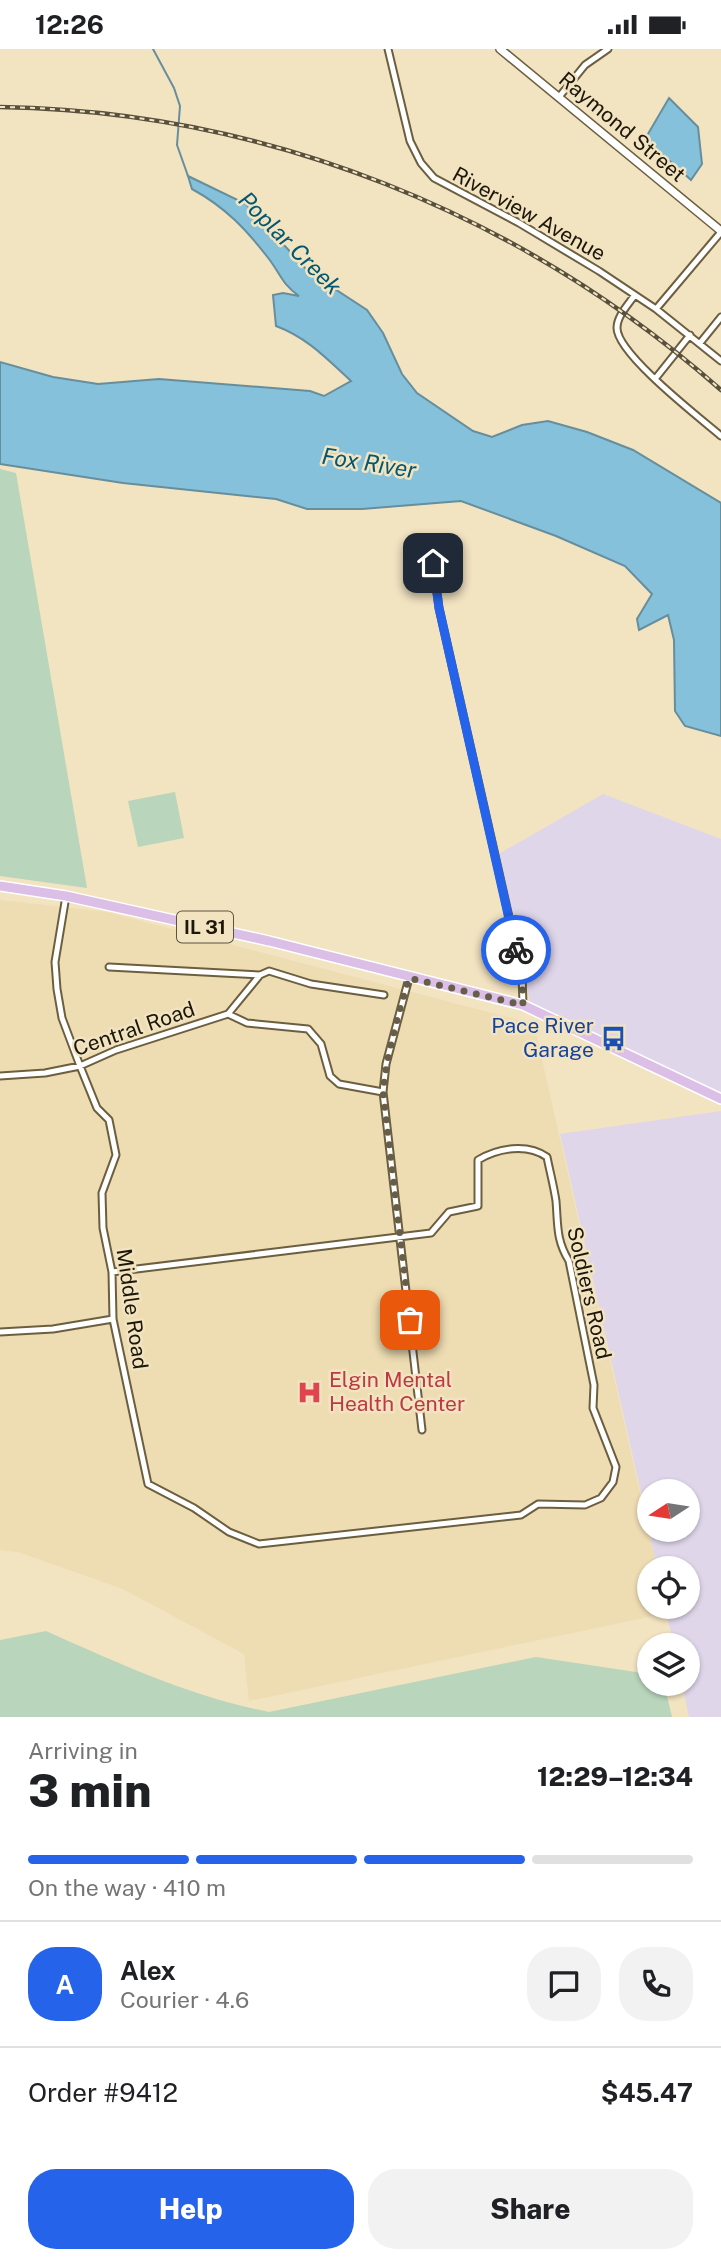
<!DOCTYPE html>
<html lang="en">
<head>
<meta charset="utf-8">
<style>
  body { margin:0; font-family:"Public Sans",sans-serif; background:#f2f2f2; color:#202124; height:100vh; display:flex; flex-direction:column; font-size:26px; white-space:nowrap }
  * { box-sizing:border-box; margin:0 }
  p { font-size:23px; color:#757577 }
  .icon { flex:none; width:38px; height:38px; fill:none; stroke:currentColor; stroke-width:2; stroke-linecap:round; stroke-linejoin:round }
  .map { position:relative; height:1668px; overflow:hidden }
  .side { display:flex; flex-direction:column; background:#fff; flex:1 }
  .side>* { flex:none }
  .needle { width:46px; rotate:258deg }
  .tools { position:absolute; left:637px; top:1430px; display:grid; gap:14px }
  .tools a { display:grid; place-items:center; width:63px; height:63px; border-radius:50%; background:#fff; box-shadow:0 2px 5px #0004; font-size:35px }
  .pin { position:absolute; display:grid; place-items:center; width:60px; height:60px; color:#fff; margin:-30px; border-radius:14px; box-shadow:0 4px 10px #0006 }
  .courier { position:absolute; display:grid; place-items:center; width:70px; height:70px; margin:-35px; border:5px solid #2563eb; border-radius:50%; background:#fff; color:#222; box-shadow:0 2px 9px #0007 }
  .head em { font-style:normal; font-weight:800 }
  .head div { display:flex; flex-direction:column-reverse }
  .head { display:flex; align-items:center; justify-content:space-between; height:119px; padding:0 28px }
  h1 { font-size:46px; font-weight:800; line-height:52px }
  .bar { display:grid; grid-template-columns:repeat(4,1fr); gap:10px 7px; align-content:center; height:84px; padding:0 28px }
  .bar i { height:9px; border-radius:5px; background:#e0e0e0 }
  .bar .current { background:#2563eb }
  .bar p { grid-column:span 4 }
  .line { display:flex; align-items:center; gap:18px; padding:0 28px; border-top:2px solid #e0e0e0 }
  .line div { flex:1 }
  .round { display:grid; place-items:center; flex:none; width:74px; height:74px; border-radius:28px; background:#f2f2f2 }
  .cta { display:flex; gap:14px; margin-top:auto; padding:14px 28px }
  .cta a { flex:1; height:80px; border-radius:28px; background:#2563eb; color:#fff; font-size:28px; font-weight:800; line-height:80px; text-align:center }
  .cta a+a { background:#f2f2f2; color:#202124 }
  .status { display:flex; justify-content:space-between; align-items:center; height:49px; padding:0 35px; background:#fff; direction:ltr }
  .status svg { height:19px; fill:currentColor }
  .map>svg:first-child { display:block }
  .built { fill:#eedcb2 }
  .industrial { fill:#dfd6ea }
  .green { fill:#b9d5bb }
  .water { fill:#85c1db; stroke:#668e9c; stroke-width:2 }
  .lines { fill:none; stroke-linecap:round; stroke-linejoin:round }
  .stream { stroke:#668e9c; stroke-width:2 }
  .minor-casing { stroke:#6c5f40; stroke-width:9 }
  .tertiary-casing { stroke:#6c5f40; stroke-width:10 }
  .primary-casing { stroke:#fff; stroke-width:12 }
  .minor { stroke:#fff; stroke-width:5 }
  .tertiary { stroke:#fff; stroke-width:7 }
  .primary { stroke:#dbbfe6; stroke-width:9 }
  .rail-casing { stroke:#58503d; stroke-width:4.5 }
  .rail { stroke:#f2e3c1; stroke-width:2; stroke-dasharray:5; stroke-linecap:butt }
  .done { stroke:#675e4a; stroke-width:7; stroke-dasharray:0 12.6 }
  .route { stroke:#2563eb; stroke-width:9 }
  .labels { text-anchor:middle; stroke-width:5; stroke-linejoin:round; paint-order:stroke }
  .shield { fill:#f2e3c1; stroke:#5c5441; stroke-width:2 }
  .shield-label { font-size:19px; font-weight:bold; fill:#1c170a }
  .street-label { font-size:21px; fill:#1c170a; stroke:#f2e3c1 }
  .transit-label { font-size:21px; fill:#164399; stroke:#f2e3c1; text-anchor:end }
  .health-label { font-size:21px; fill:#be3a42; stroke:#f2e3c1; text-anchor:start }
  .water-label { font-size:23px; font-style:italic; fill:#025771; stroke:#f2e3c1 }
</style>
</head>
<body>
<div class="status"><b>12:26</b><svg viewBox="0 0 49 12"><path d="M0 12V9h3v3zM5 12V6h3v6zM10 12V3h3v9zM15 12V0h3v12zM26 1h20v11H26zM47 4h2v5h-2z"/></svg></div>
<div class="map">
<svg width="721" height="1668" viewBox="0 0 721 1668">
  <rect width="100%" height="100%" fill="#f2e3c1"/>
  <path class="built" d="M 0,851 L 107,863 L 534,975 L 657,1519 L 649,1519 L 649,1558 L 665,1558 L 667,1564 L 249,1652 L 244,1605 L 123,1540 L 18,1503 L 0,1501 Z"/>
  <path class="industrial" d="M 603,745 L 721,790 L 721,1051 L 531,957 L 497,806 Z
    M 721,1062 L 721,1668 L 689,1668 L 682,1635 L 688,1634 L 688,1596 L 674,1596 L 665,1558 L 688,1558 L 688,1519 L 657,1519 L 649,1481 L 688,1480 L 688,1442 L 649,1442 L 649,1479 L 560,1085 Z"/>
  <path class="green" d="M 0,420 L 16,424 L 87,839 L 0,827 Z
    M 175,743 L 184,789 L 138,798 L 128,752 Z
    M 46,1582 C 118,1614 191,1648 269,1663 L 536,1608 L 649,1625 L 649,1634 L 664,1635 L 672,1668 L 0,1668 L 0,1591 Z"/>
  <path class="water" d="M 669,49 L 698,78 L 702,115 L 691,131 L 645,90 Z
    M 188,127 L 246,155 L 309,223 L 367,261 L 383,284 L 402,325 L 417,344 L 473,382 L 492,388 L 522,376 L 548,372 L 587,383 L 633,401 L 721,454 L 721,687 L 685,677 L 675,662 L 674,591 L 668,566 L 639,581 L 637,570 L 652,545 L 625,517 L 556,487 L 461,452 L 362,460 L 307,460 L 276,450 L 123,434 L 0,415 L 0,313 L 53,328 L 98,335 L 159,330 L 310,342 L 324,347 L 351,332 C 327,310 308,289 276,277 L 273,246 L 283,244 L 299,247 C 282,235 281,226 269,210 C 246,180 225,158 192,140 Z"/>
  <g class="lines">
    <path class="stream" d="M 153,0 L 174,39 L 180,57 L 177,96 L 188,127"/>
    <defs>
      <path id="minor" d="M 388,0 L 410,92 L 421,114 L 434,129 L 519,174 L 599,222 L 656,260 L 721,312
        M 559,48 L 585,16 L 608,0
        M 634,247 C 628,256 617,267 617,279 C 617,305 700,369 721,387
        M 656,260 L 721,183
        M 700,294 L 721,268
        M 678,301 L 690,286
        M 655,330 L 675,305
        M 433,514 L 439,559 L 522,925 L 523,956
        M 66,847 L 55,913 L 57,940 L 62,969 L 80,1017 L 97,1059 L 109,1071 L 116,1106 L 102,1144 L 103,1179 L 112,1223 L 113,1270 L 148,1435 L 194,1459 L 229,1483 L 259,1495 L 521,1466 L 538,1455 L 585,1456 L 601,1449 L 613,1433 L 616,1418 L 593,1359 L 594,1336 L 569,1212 C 556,1191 558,1176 556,1152 C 554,1138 550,1123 547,1108 C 527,1094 498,1099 478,1111 L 478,1157 L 449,1163 L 431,1184 L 112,1223
        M 109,918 L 260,926 L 269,922 L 311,935 L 384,946
        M 409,929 L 386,1015 L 383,1043 L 422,1381
        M 228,965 L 247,974 L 308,980 L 321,995 L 330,1027 L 339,1035 L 383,1043
        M 0,1027 L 45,1024 L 80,1017 L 116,1001 L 228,965 L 260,926
        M 0,1283 L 53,1280 L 113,1270"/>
      <path id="tertiary" d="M 500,0 L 721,182"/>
      <path id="primary" d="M 0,837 L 66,847 L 269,892 L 523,956 L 721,1050"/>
    </defs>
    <use href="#minor" class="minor-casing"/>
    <use href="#tertiary" class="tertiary-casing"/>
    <use href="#primary" class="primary-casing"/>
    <use href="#minor" class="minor"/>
    <use href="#tertiary" class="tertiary"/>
    <use href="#primary" class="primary"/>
    <defs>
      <path id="rail" d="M 0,58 C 267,62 521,165 721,341"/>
    </defs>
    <use href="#rail" class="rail-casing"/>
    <use href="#rail" class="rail"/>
  </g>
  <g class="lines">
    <path class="done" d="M 410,1271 L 383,1043 C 387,1004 398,966 409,929 L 523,956 L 522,925 L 516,901"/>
    <path class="route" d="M 433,514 L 439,559 L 516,901"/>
  </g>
  <defs>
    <symbol id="bus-bare" viewBox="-9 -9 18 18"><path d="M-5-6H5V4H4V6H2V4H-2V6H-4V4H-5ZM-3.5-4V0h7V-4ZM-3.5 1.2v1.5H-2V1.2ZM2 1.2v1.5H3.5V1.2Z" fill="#1a4fb4" stroke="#f2e3c1" stroke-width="2.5" paint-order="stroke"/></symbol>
    <symbol id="hospital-bare" viewBox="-9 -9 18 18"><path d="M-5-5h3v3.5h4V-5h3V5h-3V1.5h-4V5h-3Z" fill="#e0444e" stroke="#f2e3c1" stroke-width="2.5" paint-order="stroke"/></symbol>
  </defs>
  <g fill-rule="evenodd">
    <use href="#bus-bare" x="596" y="972" width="35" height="35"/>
    <use href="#hospital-bare" x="292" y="1326" width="35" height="35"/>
  </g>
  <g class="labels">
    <rect class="shield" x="177" y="862.5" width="56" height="31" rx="5"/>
    <g class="shield-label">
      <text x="205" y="885">IL 31</text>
    </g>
    <g class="street-label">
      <text transform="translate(622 78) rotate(40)" y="7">Raymond Street</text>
      <text transform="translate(529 165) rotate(29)" y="7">Riverview Avenue</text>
      <text transform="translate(134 980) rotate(-19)" y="7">Central Road</text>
      <text transform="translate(589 1244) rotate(77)" y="7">Soldiers Road</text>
      <text transform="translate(132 1260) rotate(82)" y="7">Middle Road</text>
    </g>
    <g class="transit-label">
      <text x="594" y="984">Pace River<tspan x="594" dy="24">Garage</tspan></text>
    </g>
    <g class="health-label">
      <text x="329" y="1338">Elgin Mental<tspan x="329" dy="24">Health Center</tspan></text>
    </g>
    <g class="water-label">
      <text transform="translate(290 194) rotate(45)" y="8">Poplar Creek</text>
      <text transform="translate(369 414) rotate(9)" y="8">Fox River</text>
    </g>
  </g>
</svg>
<div class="tools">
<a><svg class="needle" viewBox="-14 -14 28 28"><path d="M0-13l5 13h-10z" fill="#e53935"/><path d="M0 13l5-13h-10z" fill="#757577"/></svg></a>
<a><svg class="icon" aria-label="locate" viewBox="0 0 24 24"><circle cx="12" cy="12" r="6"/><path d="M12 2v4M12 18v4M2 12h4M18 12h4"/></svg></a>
<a><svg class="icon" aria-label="layers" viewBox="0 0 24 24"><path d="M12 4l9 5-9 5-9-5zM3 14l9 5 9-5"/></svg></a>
</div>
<div class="pin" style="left:410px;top:1271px;background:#ea580c"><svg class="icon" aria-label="bag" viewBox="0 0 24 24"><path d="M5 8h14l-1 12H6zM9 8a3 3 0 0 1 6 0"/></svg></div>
<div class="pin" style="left:433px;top:514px;background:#1f2937"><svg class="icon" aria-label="home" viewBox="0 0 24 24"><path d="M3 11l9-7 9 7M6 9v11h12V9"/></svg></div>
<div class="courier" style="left:516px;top:901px"><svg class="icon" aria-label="bike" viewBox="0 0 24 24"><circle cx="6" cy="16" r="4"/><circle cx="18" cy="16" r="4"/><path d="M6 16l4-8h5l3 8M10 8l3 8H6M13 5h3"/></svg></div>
</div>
<section class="side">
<div class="head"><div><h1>3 min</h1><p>Arriving in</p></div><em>12:29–12:34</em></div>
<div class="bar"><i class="current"></i><i class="current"></i><i class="current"></i><i></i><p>On the way · 410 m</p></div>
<div class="line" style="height:126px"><b class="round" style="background:#2563eb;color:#fff">A</b><div><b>Alex</b><p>Courier · 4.6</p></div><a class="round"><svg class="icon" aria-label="chat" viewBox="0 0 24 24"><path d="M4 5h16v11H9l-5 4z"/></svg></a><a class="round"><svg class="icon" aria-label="phone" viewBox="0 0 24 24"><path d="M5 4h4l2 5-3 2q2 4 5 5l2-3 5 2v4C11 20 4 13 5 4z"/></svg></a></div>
<div class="line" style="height:91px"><div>Order #9412</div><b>$45.47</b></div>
<div class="cta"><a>Help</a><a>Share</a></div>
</section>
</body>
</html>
